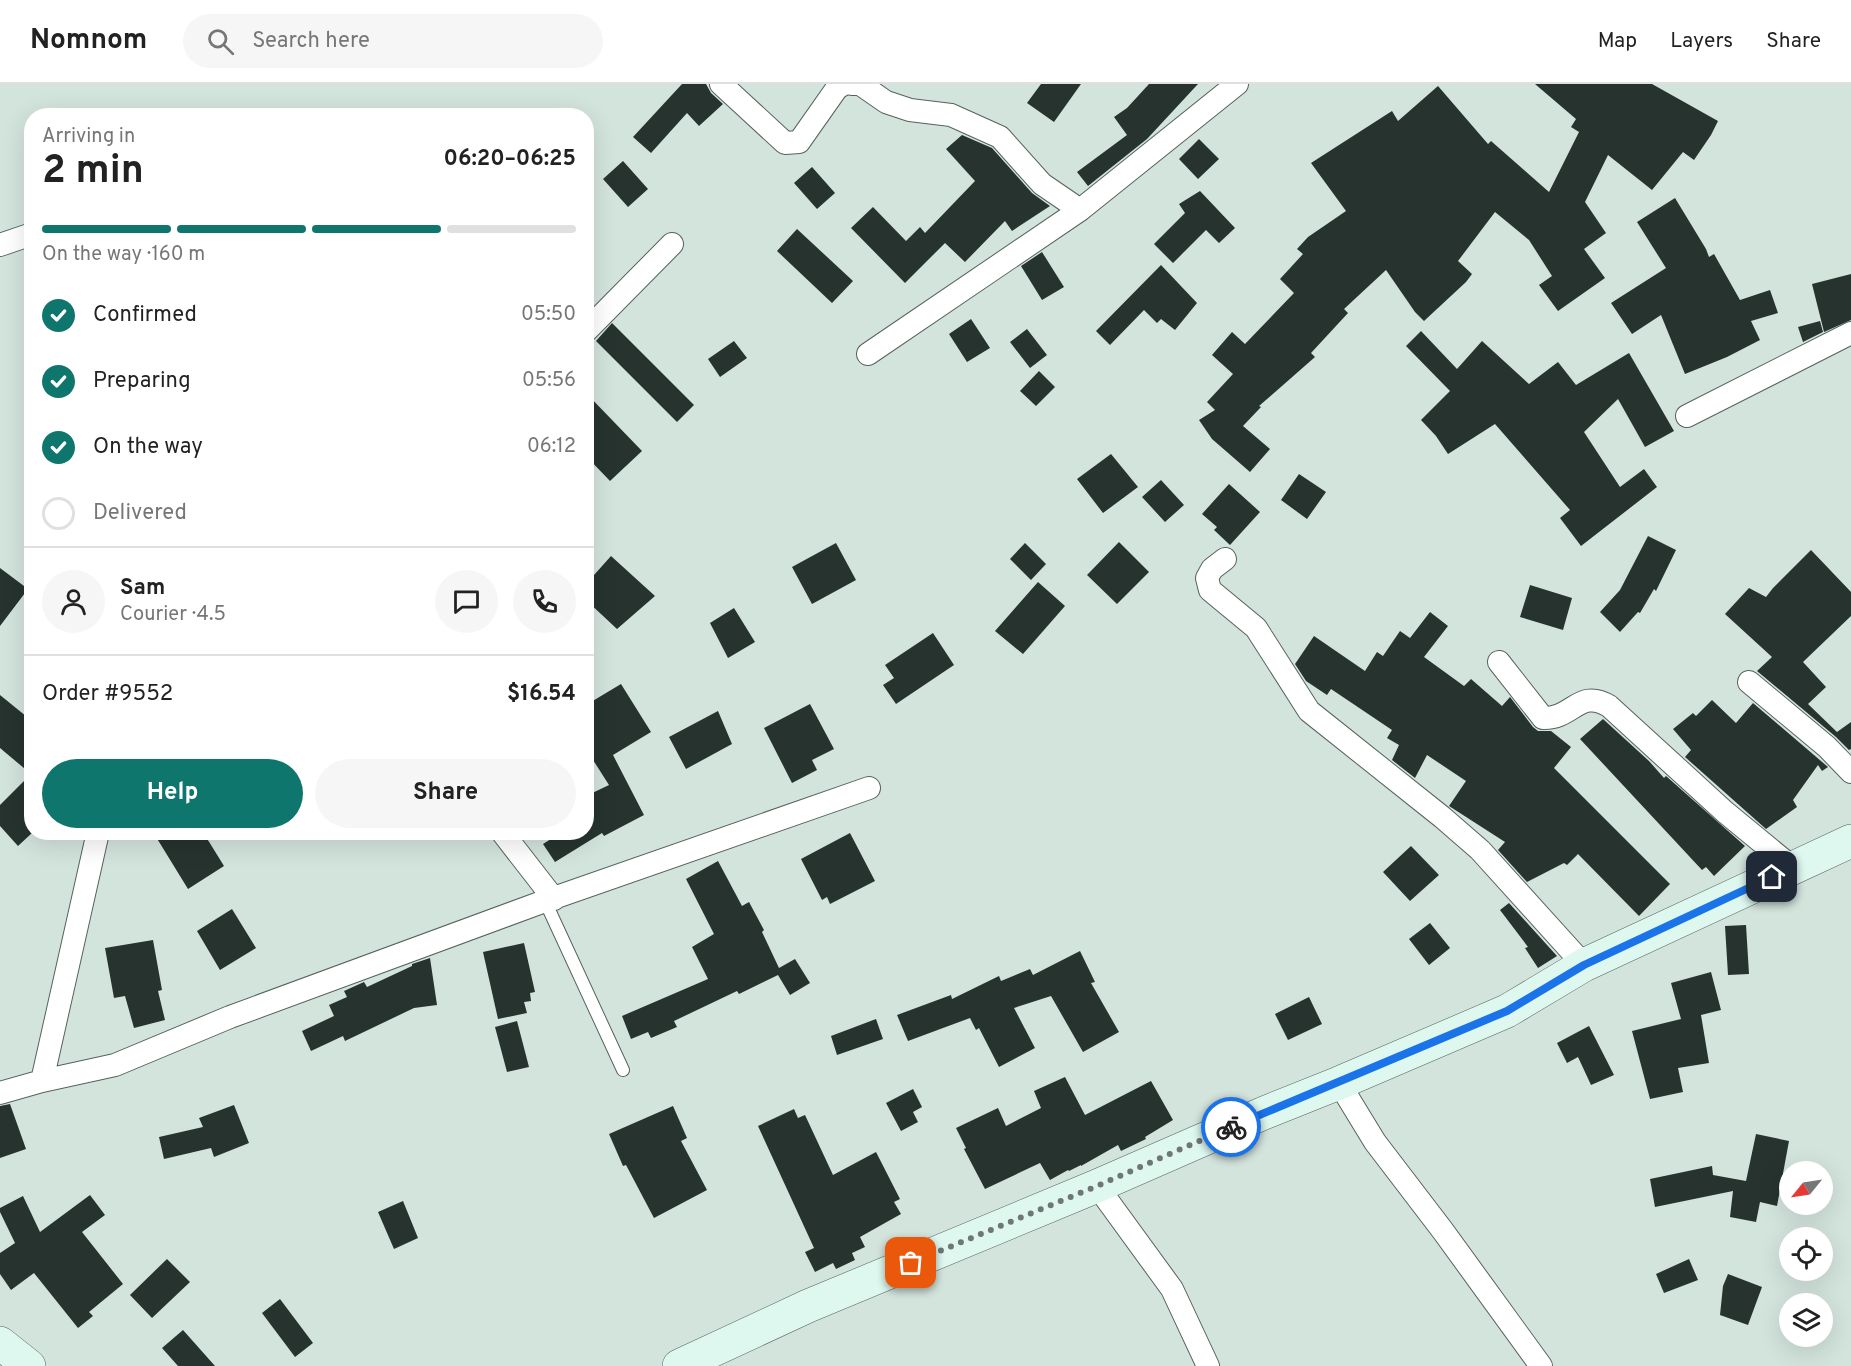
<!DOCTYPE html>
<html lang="en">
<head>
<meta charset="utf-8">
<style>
  body { margin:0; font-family:Overpass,sans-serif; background:#f6f6f6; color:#222; height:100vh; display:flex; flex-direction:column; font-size:22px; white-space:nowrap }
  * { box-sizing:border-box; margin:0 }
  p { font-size:20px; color:#767676 }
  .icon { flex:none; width:33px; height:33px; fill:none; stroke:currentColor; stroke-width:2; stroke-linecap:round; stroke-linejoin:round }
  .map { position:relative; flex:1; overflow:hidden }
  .side { position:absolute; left:24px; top:24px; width:570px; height:732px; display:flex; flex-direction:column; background:#fff; border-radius:24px; box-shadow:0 6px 24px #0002 }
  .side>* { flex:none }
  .needle { width:39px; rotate:240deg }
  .controls { position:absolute; left:1779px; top:1077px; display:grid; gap:12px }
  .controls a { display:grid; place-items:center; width:54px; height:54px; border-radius:50%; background:#fff; box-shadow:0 6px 24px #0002; font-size:30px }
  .pin { position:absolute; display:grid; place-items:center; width:51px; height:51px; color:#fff; margin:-26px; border-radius:12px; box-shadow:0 3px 9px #0006 }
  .courier { position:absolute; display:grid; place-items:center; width:60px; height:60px; margin:-30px; border:4px solid #1a73e8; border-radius:50%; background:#fff; color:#222; box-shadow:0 2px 8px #0007 }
  .overview em { font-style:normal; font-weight:700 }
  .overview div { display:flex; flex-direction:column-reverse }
  .overview { display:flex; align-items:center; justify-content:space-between; height:102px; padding:0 18px }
  h1 { font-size:39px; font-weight:700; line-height:45px }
  .bar { display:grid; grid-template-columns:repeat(4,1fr); gap:9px 6px; align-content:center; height:72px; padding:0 18px }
  .bar i { height:8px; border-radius:4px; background:#e0e0e0 }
  .bar .on { background:#0f766e }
  .bar p { grid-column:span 4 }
  .line { display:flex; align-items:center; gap:15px; padding:0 18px; border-top:2px solid #e0e0e0 }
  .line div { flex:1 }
  .round { display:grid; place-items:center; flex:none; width:63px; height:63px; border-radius:32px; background:#f6f6f6 }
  ol { padding:0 18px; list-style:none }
  li { display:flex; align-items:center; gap:18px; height:66px }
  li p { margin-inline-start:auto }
  li .icon { padding:6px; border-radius:50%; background:#0f766e; color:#fff; stroke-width:4 }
  li:last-child { color:#767676 }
  li i { width:33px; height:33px; border:3px solid #e0e0e0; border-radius:50% }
  .action { display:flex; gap:12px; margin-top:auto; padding:12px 18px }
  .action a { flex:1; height:69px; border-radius:36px; background:#0f766e; color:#fff; font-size:24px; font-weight:700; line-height:69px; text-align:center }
  .action a+a { background:#f6f6f6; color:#222 }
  header { display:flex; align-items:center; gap:36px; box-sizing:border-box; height:84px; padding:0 30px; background:#fff; border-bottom:2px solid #e0e0e0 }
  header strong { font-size:28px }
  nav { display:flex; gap:33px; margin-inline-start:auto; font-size:21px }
  .search { width:420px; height:54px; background:#f6f6f6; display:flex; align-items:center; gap:15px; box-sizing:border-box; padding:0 21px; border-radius:33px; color:#767676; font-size:22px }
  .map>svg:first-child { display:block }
  .building { fill:#26332e }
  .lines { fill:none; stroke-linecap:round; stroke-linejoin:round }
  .lane-casing { stroke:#54635d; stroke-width:14 }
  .street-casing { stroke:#54635d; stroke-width:24 }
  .secondary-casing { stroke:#54635d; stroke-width:34 }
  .lane { stroke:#fff; stroke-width:12 }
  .street { stroke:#fff; stroke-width:22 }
  .secondary { stroke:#def8ef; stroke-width:33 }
  .done { stroke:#6e7774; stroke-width:6; stroke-dasharray:0 10.8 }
  .route { stroke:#1a73e8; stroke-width:8 }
</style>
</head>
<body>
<header>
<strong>Nomnom</strong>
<div class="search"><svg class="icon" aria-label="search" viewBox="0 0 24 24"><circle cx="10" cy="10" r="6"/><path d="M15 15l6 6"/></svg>Search here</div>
<nav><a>Map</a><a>Layers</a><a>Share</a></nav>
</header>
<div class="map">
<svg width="1851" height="1282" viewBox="0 0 1851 1282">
  <rect width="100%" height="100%" fill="#d3e4dd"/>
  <path class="building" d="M 682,0 L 706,0 L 711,9 L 723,20 L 699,42 L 687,29 L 651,69 L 633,53 Z
    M 1041,0 L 1081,0 L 1054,38 L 1027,19 Z
    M 1149,0 L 1198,0 L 1147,55 L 1088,102 L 1077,88 L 1127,51 L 1114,33 L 1127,24 Z
    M 1535,0 L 1652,0 L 1718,37 L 1711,51 L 1694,76 L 1683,68 L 1652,106 L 1608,71 L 1585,118 L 1606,149 L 1584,165 L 1605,194 L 1558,227 L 1539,201 L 1552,192 L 1529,156 L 1495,128 L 1458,177 L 1472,190 L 1466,198 L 1424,237 L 1415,228 L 1386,186 L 1344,225 L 1348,229 L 1311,269 L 1315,273 L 1259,322 L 1261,323 L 1243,342 L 1270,365 L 1250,388 L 1212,355 L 1199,336 L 1215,326 L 1207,318 L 1233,290 L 1212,271 L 1232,248 L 1245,260 L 1294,209 L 1280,195 L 1303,170 L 1297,165 L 1308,153 L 1346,127 L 1311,79 L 1392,27 L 1398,37 L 1438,2 L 1488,60 L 1491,57 L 1549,108 L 1579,48 L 1571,43 L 1576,35 Z
    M 962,51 L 992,64 L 1032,109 L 1050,122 L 1012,147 L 1005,137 L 965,178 L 945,159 L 905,199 L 851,144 L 873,123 L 906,157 L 920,143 L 925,149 L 975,97 L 946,65 Z
    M 1199,55 L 1219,75 L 1198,95 L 1179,75 Z
    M 623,77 L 648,105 L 628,123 L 603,95 Z
    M 812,83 L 835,109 L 817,125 L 794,99 Z
    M 1200,107 L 1235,144 L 1219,159 L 1206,146 L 1173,179 L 1154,160 L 1185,129 L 1179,120 Z
    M 1675,114 L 1706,165 L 1709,173 L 1714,170 L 1740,216 L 1770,206 L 1778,229 L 1751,237 L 1760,256 L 1727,273 L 1685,290 L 1661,231 L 1632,250 L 1611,219 L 1666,184 L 1637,138 Z
    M 797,145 L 853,197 L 832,219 L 777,167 Z
    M 1042,168 L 1064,203 L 1042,216 L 1021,182 Z
    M 1161,181 L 1197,219 L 1175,246 L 1161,235 L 1157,239 L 1144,226 L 1110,261 L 1096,247 Z
    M 1851,190 L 1851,236 L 1824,248 L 1812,200 Z
    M 971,235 L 990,264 L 967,278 L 949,250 Z
    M 1820,237 L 1823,248 L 1803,258 L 1798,243 Z
    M 612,239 L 694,321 L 677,338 L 596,257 Z
    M 1027,245 L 1047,271 L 1030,284 L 1010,258 Z
    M 1421,247 L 1457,285 L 1482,257 L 1529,300 L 1558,278 L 1576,301 L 1629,269 L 1674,347 L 1645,363 L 1618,315 L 1584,348 L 1620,403 L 1644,385 L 1657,403 L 1581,462 L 1560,434 L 1570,426 L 1495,340 L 1448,370 L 1436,352 L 1421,336 L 1450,307 L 1406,262 Z
    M 734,257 L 747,274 L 720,293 L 708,275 Z
    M 1039,287 L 1055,303 L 1036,322 L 1020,307 Z
    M 586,309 L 642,367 L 610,397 L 586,372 Z
    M 1111,370 L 1138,403 L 1103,429 L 1077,395 Z
    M 1299,390 L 1326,408 L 1307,435 L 1281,416 Z
    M 1161,396 L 1184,421 L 1165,438 L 1142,413 Z
    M 1229,400 L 1260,428 L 1230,461 L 1214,446 L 1217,443 L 1202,430 Z
    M 1648,452 L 1676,466 L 1656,507 L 1654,505 L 1640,529 L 1638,528 L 1620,548 L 1600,528 L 1620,506 Z
    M 1119,458 L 1149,488 L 1117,520 L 1087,491 Z
    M 836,459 L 856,496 L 812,520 L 792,483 Z
    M 1025,459 L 1046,480 L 1031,496 L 1010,475 Z
    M 1811,466 L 1851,508 L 1851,532 L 1803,578 L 1826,603 L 1808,620 L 1837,648 L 1851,638 L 1851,665 L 1849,666 L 1836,653 L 1757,587 L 1772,573 L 1725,530 L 1749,504 L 1766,513 L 1773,504 Z
    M 611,472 L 655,512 L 617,545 L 586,516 L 586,500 Z
    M 0,484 L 28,505 L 0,542 Z
    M 1038,498 L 1065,522 L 1023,570 L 995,547 Z
    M 1530,501 L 1572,514 L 1563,546 L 1520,533 Z
    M 734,524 L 755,558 L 728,574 L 710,539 Z
    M 1430,528 L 1448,542 L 1424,573 L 1464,602 L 1471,595 L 1502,622 L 1510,613 L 1533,643 L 1538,647 L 1551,647 L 1571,663 L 1554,684 L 1670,800 L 1639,832 L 1578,770 L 1567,781 L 1564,779 L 1527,798 L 1498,766 L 1505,758 L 1449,722 L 1466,697 L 1427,671 L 1415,694 L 1392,676 L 1399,661 L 1387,654 L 1392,646 L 1331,605 L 1327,611 L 1306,597 L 1295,580 L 1314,552 L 1365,587 L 1377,568 L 1383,572 L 1400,547 L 1410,554 Z
    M 933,549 L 954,581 L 896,620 L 883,601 L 894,594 L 885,581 Z
    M 621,600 L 651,648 L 613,671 L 644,731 L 604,752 L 602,749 L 555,778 L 543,760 L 562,748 L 586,748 L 586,712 L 609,701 L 586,665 L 586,621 Z
    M 0,611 L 32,637 L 32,749 L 18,762 L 0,742 L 0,721 L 31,690 L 0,664 Z
    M 1712,616 L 1736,639 L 1753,619 L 1828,683 L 1822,687 L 1818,681 L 1793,716 L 1797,723 L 1766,745 L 1685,673 L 1691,666 L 1673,645 L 1693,629 L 1696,632 Z
    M 810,620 L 834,665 L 812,676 L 817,686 L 792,699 L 764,644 Z
    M 718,627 L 732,660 L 686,685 L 669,653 Z
    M 1603,635 L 1649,677 L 1664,694 L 1666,692 L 1745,762 L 1714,792 L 1706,783 L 1702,786 L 1580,655 Z
    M 153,748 L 203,748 L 224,782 L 188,805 Z
    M 850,749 L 875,797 L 830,820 L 827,813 L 822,816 L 801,775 Z
    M 1411,762 L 1439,791 L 1410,817 L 1383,788 Z
    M 718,777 L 742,822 L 749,818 L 764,846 L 762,848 L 779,884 L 795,875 L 810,899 L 790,911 L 778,891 L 739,910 L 737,907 L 674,937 L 677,943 L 651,954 L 648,948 L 631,955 L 622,932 L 708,895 L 692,863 L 714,850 L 686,795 Z
    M 1509,819 L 1557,872 L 1538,884 L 1525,864 L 1528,863 L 1500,826 Z
    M 232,825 L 256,864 L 220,886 L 197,847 Z
    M 1430,839 L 1450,864 L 1429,881 L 1409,855 Z
    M 1746,841 L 1749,890 L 1728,891 L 1725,842 Z
    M 153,856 L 162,906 L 158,907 L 165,936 L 134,944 L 125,912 L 114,914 L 105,864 Z
    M 524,859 L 535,908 L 530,909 L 531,917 L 524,918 L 527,929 L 498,935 L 483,868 Z
    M 1080,867 L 1095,898 L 1091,899 L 1119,948 L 1083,968 L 1051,912 L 1014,924 L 1035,964 L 999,983 L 979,944 L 976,946 L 970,934 L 908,957 L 897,931 L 951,911 L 952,915 L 999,892 L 1001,897 L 1030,885 L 1033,891 Z
    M 430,874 L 437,921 L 414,924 L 345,957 L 343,952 L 311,967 L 302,947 L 334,932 L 329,921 L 347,913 L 344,907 L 364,898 L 367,903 L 412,882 L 412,880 Z
    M 1711,888 L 1721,926 L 1701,931 L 1709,979 L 1678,984 L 1683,1008 L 1650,1015 L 1632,947 L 1681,935 L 1671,899 Z
    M 1309,913 L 1322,940 L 1288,956 L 1275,930 Z
    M 876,935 L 883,955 L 837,971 L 831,952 Z
    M 517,937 L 529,983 L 507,988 L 495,943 Z
    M 1589,942 L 1614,991 L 1591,1001 L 1578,973 L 1567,979 L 1557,959 Z
    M 1065,993 L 1085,1031 L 1151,997 L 1173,1036 L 1145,1053 L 1146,1055 L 1121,1067 L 1118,1061 L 1081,1082 L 1081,1081 L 1069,1087 L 1068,1086 L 1050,1096 L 1040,1079 L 985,1105 L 964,1065 L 966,1064 L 956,1044 L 998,1024 L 1006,1042 L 1041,1024 L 1034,1007 Z
    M 913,1005 L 922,1023 L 913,1028 L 918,1038 L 901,1047 L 886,1019 Z
    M 10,1020 L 26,1065 L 0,1074 L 0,1022 Z
    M 234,1021 L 249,1059 L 214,1073 L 211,1064 L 164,1075 L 159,1053 L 203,1043 L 199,1034 Z
    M 673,1022 L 687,1054 L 681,1057 L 707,1106 L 654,1134 L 626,1081 L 623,1082 L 609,1050 Z
    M 794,1025 L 798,1034 L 805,1031 L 833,1091 L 876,1068 L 900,1115 L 894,1118 L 901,1130 L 860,1153 L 865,1163 L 852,1169 L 855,1176 L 836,1185 L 833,1179 L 815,1188 L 805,1168 L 814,1164 L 758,1042 Z
    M 1756,1050 L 1789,1057 L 1777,1122 L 1760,1118 L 1756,1138 L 1730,1133 L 1733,1107 L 1655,1123 L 1650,1095 L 1712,1082 L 1713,1091 L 1746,1097 Z
    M 90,1111 L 105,1131 L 82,1148 L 123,1200 L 89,1228 L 93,1232 L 78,1244 L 34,1189 L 11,1206 L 0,1190 L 0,1169 L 15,1159 L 0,1128 L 0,1124 L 23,1112 L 40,1148 Z
    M 403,1117 L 418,1154 L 394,1165 L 378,1128 Z
    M 167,1175 L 190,1198 L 152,1234 L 130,1211 Z
    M 1689,1175 L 1698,1196 L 1664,1209 L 1656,1190 Z
    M 1728,1190 L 1762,1203 L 1748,1241 L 1720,1231 L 1723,1202 Z
    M 280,1215 L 313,1259 L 295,1273 L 262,1229 Z
    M 183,1246 L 215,1282 L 178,1282 L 162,1264 Z"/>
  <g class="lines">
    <defs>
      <path id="lane" d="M 545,817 L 623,986"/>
      <path id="street" d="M 721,0 L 785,59 L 799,58 L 837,4 L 844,0
        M 852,0 L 860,0 L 886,18 L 910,26 L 951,31 L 1000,53 L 1042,100 L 1080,126 L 1237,0
        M 0,161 L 32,150
        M 586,247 L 672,160
        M 868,270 L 1080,126
        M 1687,332 L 1851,249
        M 1225,475 L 1212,485 L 1207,494 L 1210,506 L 1256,544 L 1309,627 L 1442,733 L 1480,766 L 1584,881
        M 1499,578 L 1543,634 C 1573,635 1579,604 1609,622 L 1725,728 L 1793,784
        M 1749,598 L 1827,663 L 1851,688
        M 502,748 L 554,815
        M 42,997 L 115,981 L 230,933 L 545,817 L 869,704
        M 1339,999 L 1375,1058 L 1443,1147 L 1541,1282
        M 0,1009 L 42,997 L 98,748
        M 1097,1102 L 1172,1205 L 1208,1282"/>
      <path id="secondary" d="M 0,1259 L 29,1282
        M 679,1282 L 808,1222 L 1097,1102 L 1264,1029 L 1339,999 L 1507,927 L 1584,881 L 1851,757"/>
    </defs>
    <use href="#lane" class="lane-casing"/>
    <use href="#street" class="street-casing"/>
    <use href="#secondary" class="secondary-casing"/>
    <use href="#lane" class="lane"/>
    <use href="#street" class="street"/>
    <use href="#secondary" class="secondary"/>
  </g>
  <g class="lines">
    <path class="done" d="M 911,1179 L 1097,1102 L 1231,1043"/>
    <path class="route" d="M 1231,1043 L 1507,927 L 1584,881 L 1772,793"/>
  </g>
</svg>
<div class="controls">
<a><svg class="needle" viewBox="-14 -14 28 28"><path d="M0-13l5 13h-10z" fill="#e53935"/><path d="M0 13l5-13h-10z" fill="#767676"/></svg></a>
<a><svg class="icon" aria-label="locate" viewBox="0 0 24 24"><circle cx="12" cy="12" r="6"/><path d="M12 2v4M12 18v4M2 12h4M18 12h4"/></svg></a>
<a><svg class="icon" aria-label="layers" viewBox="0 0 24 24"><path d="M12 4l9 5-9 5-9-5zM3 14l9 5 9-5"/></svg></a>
</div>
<div class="pin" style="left:911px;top:1179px;background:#ea580c"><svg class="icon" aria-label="bag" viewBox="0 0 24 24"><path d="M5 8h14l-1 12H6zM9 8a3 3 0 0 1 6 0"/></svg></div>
<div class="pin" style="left:1772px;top:793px;background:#1f2937"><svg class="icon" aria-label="home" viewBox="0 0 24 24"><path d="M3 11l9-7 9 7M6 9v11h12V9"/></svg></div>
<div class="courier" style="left:1231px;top:1043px"><svg class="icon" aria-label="bike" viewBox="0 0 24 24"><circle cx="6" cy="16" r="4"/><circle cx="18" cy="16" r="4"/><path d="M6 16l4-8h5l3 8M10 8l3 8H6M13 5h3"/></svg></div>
<section class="side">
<div class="overview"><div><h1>2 min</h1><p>Arriving in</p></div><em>06:20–06:25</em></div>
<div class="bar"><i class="on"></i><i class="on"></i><i class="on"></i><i></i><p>On the way · 160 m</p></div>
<ol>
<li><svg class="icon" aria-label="check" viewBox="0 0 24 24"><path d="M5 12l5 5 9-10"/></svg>Confirmed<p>05:50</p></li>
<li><svg class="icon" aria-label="check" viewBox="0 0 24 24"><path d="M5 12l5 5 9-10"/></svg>Preparing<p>05:56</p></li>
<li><svg class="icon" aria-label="check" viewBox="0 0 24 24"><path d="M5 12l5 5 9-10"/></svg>On the way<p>06:12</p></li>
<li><i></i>Delivered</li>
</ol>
<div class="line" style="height:108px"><a class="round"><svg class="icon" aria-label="person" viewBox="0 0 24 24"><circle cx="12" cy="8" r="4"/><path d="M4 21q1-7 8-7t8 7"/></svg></a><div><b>Sam</b><p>Courier · 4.5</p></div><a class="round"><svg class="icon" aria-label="chat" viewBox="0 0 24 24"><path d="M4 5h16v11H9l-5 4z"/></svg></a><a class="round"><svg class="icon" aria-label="phone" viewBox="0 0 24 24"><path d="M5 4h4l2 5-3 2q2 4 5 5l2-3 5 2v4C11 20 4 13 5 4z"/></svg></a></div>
<div class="line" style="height:78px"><div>Order #9552</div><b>$16.54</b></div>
<div class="action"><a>Help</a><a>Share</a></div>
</section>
</div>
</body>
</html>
